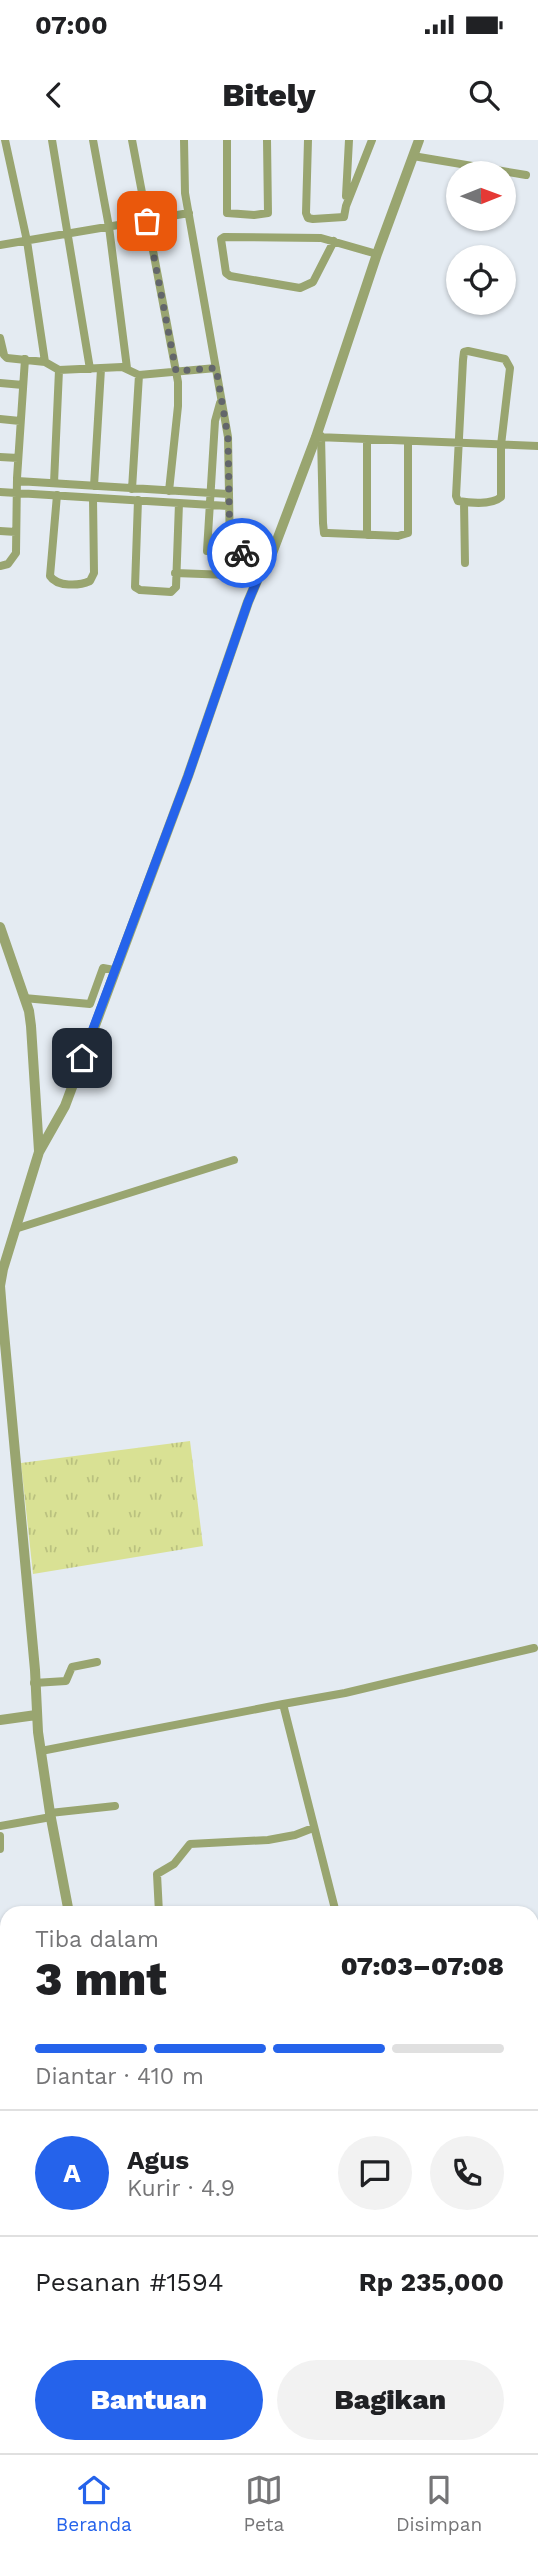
<!DOCTYPE html>
<html lang="id">
<head>
<meta charset="utf-8">
<style>
  body { margin:0; font-family:"Work Sans",sans-serif; background:#f2f2f2; color:#202124; height:100vh; display:flex; flex-direction:column; font-size:26px; white-space:nowrap }
  * { box-sizing:border-box; margin:0 }
  p { font-size:23px; color:#757577 }
  .icon { flex:none; width:38px; height:38px; fill:none; stroke:currentColor; stroke-width:2; stroke-linecap:round; stroke-linejoin:round }
  .map { position:relative; flex:1; overflow:hidden }
  .details { position:absolute; left:0px; top:1766px; width:539px; height:548px; display:flex; flex-direction:column; background:#fff; border-radius:21px 21px 0 0; box-shadow:0 2px 5px #0004 }
  .details>* { flex:none }
  .needle { width:46px; rotate:89deg }
  .tools { position:absolute; left:446px; top:21px; display:grid; gap:14px }
  .tools a { display:grid; place-items:center; width:70px; height:70px; border-radius:50%; background:#fff; box-shadow:0 2px 5px #0004; font-size:35px }
  .pin { position:absolute; display:grid; place-items:center; width:60px; height:60px; color:#fff; margin:-30px; border-radius:14px; box-shadow:0 4px 10px #0006 }
  .courier { position:absolute; display:grid; place-items:center; width:70px; height:70px; margin:-35px; border:5px solid #2563eb; border-radius:50%; background:#fff; color:#222; box-shadow:0 2px 9px #0007 }
  .headline em { font-style:normal; font-weight:800 }
  .headline div { display:flex; flex-direction:column-reverse }
  .headline { display:flex; align-items:center; justify-content:space-between; height:119px; padding:0 35px }
  h1 { font-size:46px; font-weight:800; line-height:52px }
  .bar { display:grid; grid-template-columns:repeat(4,1fr); gap:10px 7px; align-content:center; height:84px; padding:0 35px }
  .bar i { height:9px; border-radius:5px; background:#e0e0e0 }
  .bar .on { background:#2563eb }
  .bar p { grid-column:span 4 }
  .line { display:flex; align-items:center; gap:18px; padding:0 35px; border-top:2px solid #e0e0e0 }
  .line div { flex:1 }
  .round { display:grid; place-items:center; flex:none; width:74px; height:74px; border-radius:37px; background:#f2f2f2 }
  .primary-button { display:flex; gap:14px; margin-top:auto; padding:14px 35px }
  .primary-button a { flex:1; height:80px; border-radius:42px; background:#2563eb; color:#fff; font-size:28px; font-weight:800; line-height:80px; text-align:center }
  .primary-button a+a { background:#f2f2f2; color:#202124 }
  .status { display:flex; justify-content:space-between; align-items:center; height:49px; padding:0 35px; background:#fff; direction:ltr }
  .status svg { height:19px; fill:currentColor }
  header { display:flex; justify-content:space-between; align-items:center; height:91px; padding:0 35px; background:#fff; font-size:32px; font-weight:800 }
  .dock { display:flex; justify-content:space-around; align-items:center; height:98px; border-top:2px solid #e0e0e0; background:#fff; font-size:19px; color:#757577 }
  .dock a { display:grid; justify-items:center; gap:4px }
  .dock .on { color:#2563eb }
  .map>svg:first-child { display:block }
  .park { fill:url(#park-tufts) }
  .lines { fill:none; stroke-linecap:round; stroke-linejoin:round }
  .river { stroke:#5bced1; stroke-width:18 }
  .minor { stroke:#99a570; stroke-width:8 }
  .tertiary { stroke:#99a570; stroke-width:10 }
  .secondary { stroke:#72822d; stroke-width:10 }
  .done { stroke:#63666b; stroke-width:7; stroke-dasharray:0 12.6 }
  .route { stroke:#2563eb; stroke-width:9 }
</style>
</head>
<body>
<div class="status"><b>07:00</b><svg viewBox="0 0 49 12"><path d="M0 12V9h3v3zM5 12V6h3v6zM10 12V3h3v9zM15 12V0h3v12zM26 1h20v11H26zM47 4h2v5h-2z"/></svg></div>
<header><svg class="icon" aria-label="back" viewBox="0 0 24 24"><path d="M15 5l-7 7 7 7"/></svg>Bitely<svg class="icon" aria-label="search" viewBox="0 0 24 24"><circle cx="10" cy="10" r="6"/><path d="M15 15l6 6"/></svg></header>
<div class="map">
<svg width="538" height="2313" viewBox="0 0 538 2313">
  <defs>
    <pattern id="park-tufts" width="24" height="20" patternUnits="userSpaceOnUse" patternTransform="scale(1.75)"><rect width="24" height="20" fill="#d9e194"/><path d="M3 7l-1-3M5 7V3M7 7l1-3M15 17l-1-3M17 17v-4M19 17l1-3" fill="none" stroke="#bac17f"/></pattern>
  </defs>
  <rect width="100%" height="100%" fill="#e4ebf2"/>
  <path class="park" d="M 190,1301 L 203,1406 L 33,1434 L 21,1323 Z"/>
  <g class="lines">
    <path class="river" d="M 451,2306 L 453,2313
      M 391,2313 L 394,2306"/>
    <path class="minor" d="M 5,0 L 27,101 L 45,222
      M 52,0 L 90,229
      M 93,0 L 109,87 L 127,228
      M 132,0 L 178,242 L 178,266 L 169,351
      M 184,0 L 185,53 L 228,297 L 230,412
      M 227,0 L 227,73 L 254,75 L 268,73 L 267,0
      M 308,0 L 306,73 L 308,78 L 313,79 L 344,77 L 346,66 L 372,0
      M 413,16 L 526,35
      M 346,56 L 349,0
      M 334,101 L 313,142 L 300,148 L 230,136 L 226,133 L 221,99 L 224,97 L 321,98 L 377,114
      M 0,105 L 189,73
      M 0,198 L 4,215 L 7,218 L 45,222 L 59,230 L 122,227 L 139,235 L 216,228
      M 468,211 L 505,219 L 510,228 L 501,305 L 501,357 C 492,365 470,363 458,361 L 456,356 L 463,220 L 464,212 Z
      M 0,243 L 23,245
      M 220,263 L 215,281 L 207,411 L 271,416
      M 0,279 L 20,281
      M 321,296 L 323,383 L 324,393 L 328,393 L 398,396 L 408,393 L 408,302
      M 317,297 L 538,306
      M 0,317 L 18,318
      M 17,341 L 228,354
      M 54,343 L 59,230
      M 94,346 L 101,229
      M 132,349 L 139,235
      M 0,352 L 228,366
      M 57,355 L 50,436 C 57,447 79,446 90,441 L 94,433 L 93,358
      M 138,360 L 135,447 L 140,450 L 171,452 L 176,447 L 179,363
      M 464,362 L 465,423
      M 0,391 L 16,392
      M 367,395 L 367,300
      M 0,426 L 8,424 L 16,413 L 17,338 L 25,219
      M 175,433 L 259,436
      M 24,858 L 90,864 L 103,828 L 114,830
      M 15,1089 L 234,1020
      M 34,1543 L 66,1541 L 72,1527 L 97,1522
      M 283,1564 L 345,1553 L 534,1508
      M 41,1611 L 283,1564 L 336,1773
      M 50,1673 L 115,1666
      M 0,1686 L 51,1677
      M 0,1696 L 0,1709
      M 159,1773 L 157,1734 L 174,1724 L 190,1704 L 268,1700 L 295,1695 L 313,1688
      M 0,1807 L 7,1806
      M 532,1930 L 538,1929
      M 0,2082 L 7,2081
      M 84,2306 L 87,2313
      M 137,2306 L 139,2313
      M 288,2306 L 290,2313"/>
    <path class="tertiary" d="M 0,787 L 29,871 L 31,886 L 39,1011
      M 0,1580 L 36,1575
      M 69,1773 L 50,1673 L 38,1592 L 35,1530 L 2,1171 L 0,1146 L 3,1129 L 39,1012 L 65,966 L 188,636 L 248,462 L 259,436 L 271,416 L 316,297 L 377,114 L 419,0"/>
    <path class="secondary" d="M 532,2069 L 538,2066
      M 0,2277 L 7,2276"/>
  </g>
  <g class="lines">
    <path class="done" d="M 147,81 L 176,231 L 216,228 L 228,297 L 230,412 L 242,413"/>
    <path class="route" d="M 82,918 L 188,636 L 248,462 L 259,436 L 271,416 L 242,413"/>
  </g>
</svg>
<div class="tools">
<a><svg class="needle" viewBox="-14 -14 28 28"><path d="M0-13l5 13h-10z" fill="#e53935"/><path d="M0 13l5-13h-10z" fill="#757577"/></svg></a>
<a><svg class="icon" aria-label="locate" viewBox="0 0 24 24"><circle cx="12" cy="12" r="6"/><path d="M12 2v4M12 18v4M2 12h4M18 12h4"/></svg></a>
</div>
<div class="pin" style="left:147px;top:81px;background:#ea580c"><svg class="icon" aria-label="bag" viewBox="0 0 24 24"><path d="M5 8h14l-1 12H6zM9 8a3 3 0 0 1 6 0"/></svg></div>
<div class="pin" style="left:82px;top:918px;background:#1f2937"><svg class="icon" aria-label="home" viewBox="0 0 24 24"><path d="M3 11l9-7 9 7M6 9v11h12V9"/></svg></div>
<div class="courier" style="left:242px;top:413px"><svg class="icon" aria-label="bike" viewBox="0 0 24 24"><circle cx="6" cy="16" r="4"/><circle cx="18" cy="16" r="4"/><path d="M6 16l4-8h5l3 8M10 8l3 8H6M13 5h3"/></svg></div>
<section class="details">
<div class="headline"><div><h1>3 mnt</h1><p>Tiba dalam</p></div><em>07:03–07:08</em></div>
<div class="bar"><i class="on"></i><i class="on"></i><i class="on"></i><i></i><p>Diantar · 410 m</p></div>
<div class="line" style="height:126px"><b class="round" style="background:#2563eb;color:#fff">A</b><div><b>Agus</b><p>Kurir · 4.9</p></div><a class="round"><svg class="icon" aria-label="chat" viewBox="0 0 24 24"><path d="M4 5h16v11H9l-5 4z"/></svg></a><a class="round"><svg class="icon" aria-label="phone" viewBox="0 0 24 24"><path d="M5 4h4l2 5-3 2q2 4 5 5l2-3 5 2v4C11 20 4 13 5 4z"/></svg></a></div>
<div class="line" style="height:91px"><div>Pesanan #1594</div><b>Rp 235,000</b></div>
<div class="primary-button"><a>Bantuan</a><a>Bagikan</a></div>
</section>
</div>
<nav class="dock">
<a class="on"><svg class="icon" aria-label="home" viewBox="0 0 24 24"><path d="M3 11l9-7 9 7M6 9v11h12V9"/></svg>Beranda</a>
<a><svg class="icon" aria-label="map" viewBox="0 0 24 24"><path d="M3 6l6-2 6 2 6-2v14l-6 2-6-2-6 2zM9 4v14M15 6v14"/></svg>Peta</a>
<a><svg class="icon" aria-label="saved" viewBox="0 0 24 24"><path d="M7 4h10v16l-5-4-5 4z"/></svg>Disimpan</a>
</nav>
</body>
</html>
